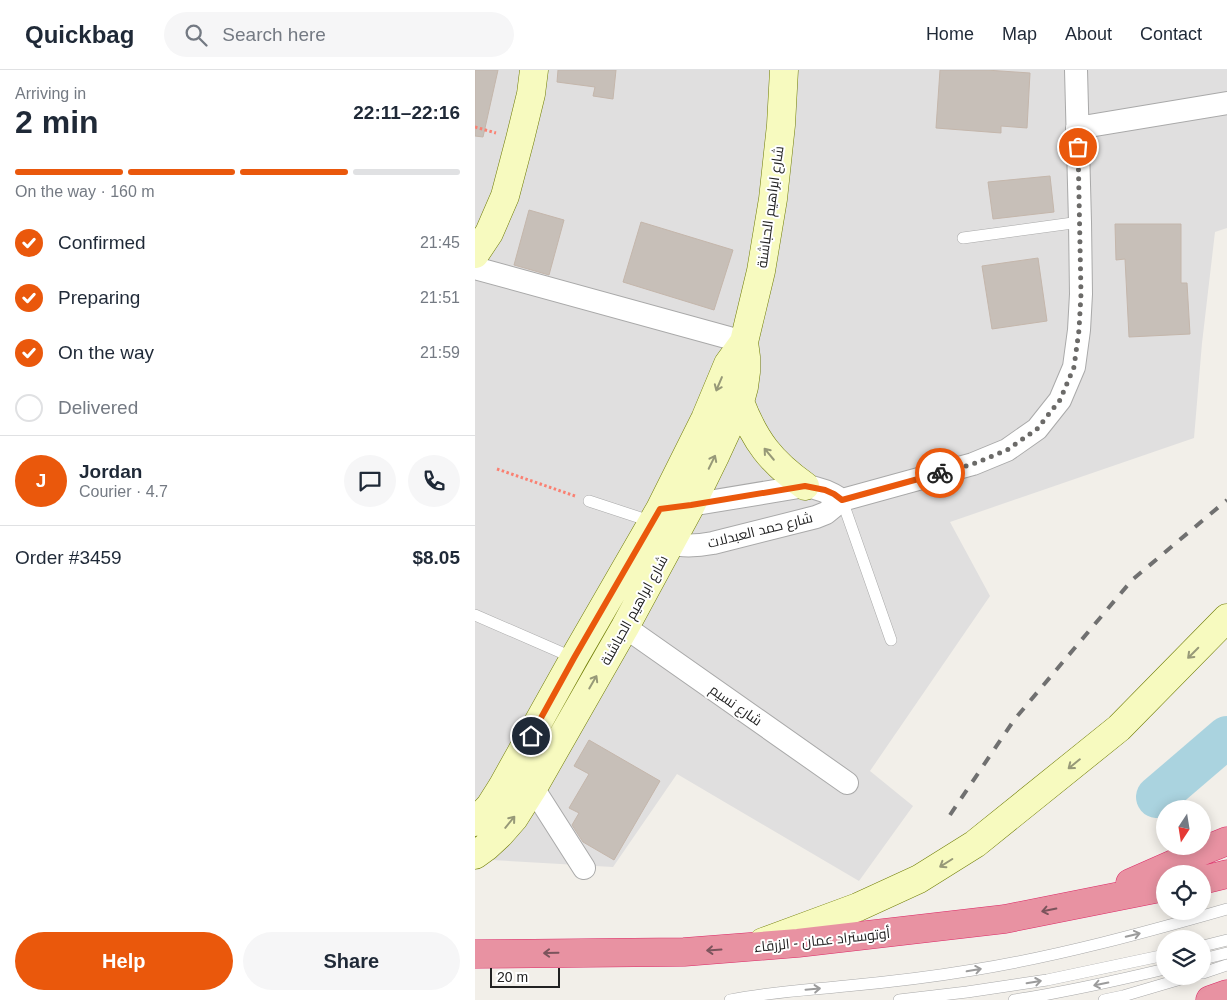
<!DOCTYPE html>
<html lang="en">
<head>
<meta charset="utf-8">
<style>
  body { margin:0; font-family:Helvetica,Cairo,sans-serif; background:#f6f6f7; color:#1f2937; height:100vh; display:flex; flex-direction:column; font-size:19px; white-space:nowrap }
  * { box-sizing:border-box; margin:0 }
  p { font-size:16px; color:#747a83 }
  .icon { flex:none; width:28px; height:28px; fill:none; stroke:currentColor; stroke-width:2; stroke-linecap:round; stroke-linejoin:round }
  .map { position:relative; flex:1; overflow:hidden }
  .drawer { display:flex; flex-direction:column; background:#fff; width:475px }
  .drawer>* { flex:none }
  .needle { width:32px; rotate:192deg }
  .fabs { position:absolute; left:681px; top:730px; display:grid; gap:10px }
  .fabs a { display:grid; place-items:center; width:55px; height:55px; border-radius:50%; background:#fff; box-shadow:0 2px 12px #0003; font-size:25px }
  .scale { position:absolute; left:15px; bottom:12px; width:70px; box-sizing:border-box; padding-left:5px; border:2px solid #222; border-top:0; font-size:14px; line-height:18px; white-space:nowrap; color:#222; -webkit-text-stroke:4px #fff; paint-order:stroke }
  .pin { position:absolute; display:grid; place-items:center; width:42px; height:42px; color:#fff; margin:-21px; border:2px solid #fff; border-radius:50%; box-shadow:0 1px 5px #0007 }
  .courier { position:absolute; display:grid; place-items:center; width:50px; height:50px; margin:-25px; border:4px solid #ea580c; border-radius:50%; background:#fff; color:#222; box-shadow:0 1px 6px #0007 }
  .headline em { font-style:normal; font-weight:700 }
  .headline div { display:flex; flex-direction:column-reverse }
  .headline { display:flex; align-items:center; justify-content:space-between; height:85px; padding:0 15px }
  h1 { font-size:32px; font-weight:700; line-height:38px }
  .bar { display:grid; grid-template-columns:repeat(4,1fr); gap:8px 5px; align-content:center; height:60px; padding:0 15px }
  .bar i { height:6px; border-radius:4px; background:#e0e1e3 }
  .bar .on { background:#ea580c }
  .bar p { grid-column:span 4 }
  .line { display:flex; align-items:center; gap:12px; padding:0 15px; border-top:1px solid #e0e1e3 }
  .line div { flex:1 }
  .round { display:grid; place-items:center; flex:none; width:52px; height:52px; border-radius:26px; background:#f6f6f7 }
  ol { padding:0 15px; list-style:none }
  li { display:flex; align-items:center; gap:15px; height:55px }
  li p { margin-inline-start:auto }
  li .icon { padding:5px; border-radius:50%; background:#ea580c; color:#fff; stroke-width:4 }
  li:last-child { color:#747a83 }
  li i { width:28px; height:28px; border:2px solid #e0e1e3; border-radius:50% }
  .primary-button { display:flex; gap:10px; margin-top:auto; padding:10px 15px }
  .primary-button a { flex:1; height:58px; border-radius:30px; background:#ea580c; color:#fff; font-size:20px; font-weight:700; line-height:58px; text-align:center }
  .primary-button a+a { background:#f6f6f7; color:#1f2937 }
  header { display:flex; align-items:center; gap:30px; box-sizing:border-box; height:70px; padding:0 25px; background:#fff; border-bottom:1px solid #e0e1e3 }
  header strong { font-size:24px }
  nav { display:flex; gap:28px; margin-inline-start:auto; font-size:18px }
  .search { width:350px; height:45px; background:#f6f6f7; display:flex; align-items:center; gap:12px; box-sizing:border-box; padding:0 18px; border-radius:28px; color:#747a83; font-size:19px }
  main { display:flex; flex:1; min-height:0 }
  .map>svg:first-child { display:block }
  .residential { fill:#e0dfdf }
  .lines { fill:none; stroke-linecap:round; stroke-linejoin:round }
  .river { stroke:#aad3df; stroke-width:42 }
  .building { fill:#c7bfb8; stroke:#c4b6ab }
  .lane-casing { stroke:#a9a9a9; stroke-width:12 }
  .street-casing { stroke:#a9a9a9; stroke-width:24 }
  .secondary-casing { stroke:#707d05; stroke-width:29 }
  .highway-casing { stroke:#dc2a67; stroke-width:29 }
  .path { stroke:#fa8072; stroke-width:3; stroke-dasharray:2.5 2.5; stroke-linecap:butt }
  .lane { stroke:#fff; stroke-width:11 }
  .street { stroke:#fff; stroke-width:22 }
  .secondary { stroke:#f7fabf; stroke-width:28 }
  .highway { stroke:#e892a2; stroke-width:28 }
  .rail { stroke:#707070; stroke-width:4; stroke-dasharray:10 10; stroke-linecap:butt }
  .oneway { stroke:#979978 }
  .oneway2 { stroke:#7b545c }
  .oneway3 { stroke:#9c9c9c }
  .done { stroke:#6b6a68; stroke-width:5; stroke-dasharray:0 9 }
  .route { stroke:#ea580c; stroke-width:6 }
  .labels { text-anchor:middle; stroke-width:4; stroke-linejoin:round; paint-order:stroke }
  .street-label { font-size:14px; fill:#222; stroke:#fff }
</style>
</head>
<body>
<header>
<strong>Quickbag</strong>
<div class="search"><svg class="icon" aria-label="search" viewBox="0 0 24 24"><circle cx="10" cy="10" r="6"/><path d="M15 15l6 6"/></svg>Search here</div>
<nav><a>Home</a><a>Map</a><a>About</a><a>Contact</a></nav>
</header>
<main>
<section class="drawer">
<div class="headline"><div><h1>2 min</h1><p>Arriving in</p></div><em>22:11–22:16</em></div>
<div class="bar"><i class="on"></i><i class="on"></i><i class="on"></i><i></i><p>On the way · 160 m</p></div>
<ol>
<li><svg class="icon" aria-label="check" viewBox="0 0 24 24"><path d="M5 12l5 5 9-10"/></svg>Confirmed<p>21:45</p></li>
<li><svg class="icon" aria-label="check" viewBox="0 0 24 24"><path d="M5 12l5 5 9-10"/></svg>Preparing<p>21:51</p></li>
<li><svg class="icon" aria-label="check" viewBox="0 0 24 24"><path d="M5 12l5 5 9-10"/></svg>On the way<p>21:59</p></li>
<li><i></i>Delivered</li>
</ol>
<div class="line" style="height:90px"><b class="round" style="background:#ea580c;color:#fff">J</b><div><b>Jordan</b><p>Courier · 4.7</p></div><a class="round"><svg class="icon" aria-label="chat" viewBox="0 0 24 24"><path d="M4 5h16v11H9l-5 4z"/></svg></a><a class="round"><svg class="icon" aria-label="phone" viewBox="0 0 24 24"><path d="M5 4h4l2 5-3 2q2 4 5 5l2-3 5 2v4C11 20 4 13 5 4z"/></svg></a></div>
<div class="line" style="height:65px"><div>Order #3459</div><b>$8.05</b></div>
<div class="primary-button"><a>Help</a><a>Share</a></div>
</section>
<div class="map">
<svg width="752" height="930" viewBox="0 0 752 930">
  <rect width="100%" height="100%" fill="#f2efe9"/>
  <path class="residential" d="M 0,0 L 752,0 L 752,158 L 740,162 L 727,273 L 719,368 L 475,452 L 515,526 L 395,701 L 438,736 L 384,811 L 202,704 L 138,797 L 0,789 Z"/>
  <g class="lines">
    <path class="river" d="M 682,727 L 752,667"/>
  </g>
  <path class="building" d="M 0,0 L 23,0 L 8,67 L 0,66 Z
    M 83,0 L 141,0 L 138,29 L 118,26 L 120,17 L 82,12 Z
    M 465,0 L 511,0 L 555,3 L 552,58 L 526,56 L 526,63 L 461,58 Z
    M 575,106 L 579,142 L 518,149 L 513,112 Z
    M 54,140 L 89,150 L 74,205 L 39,195 Z
    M 166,152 L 258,180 L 239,240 L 148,212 Z
    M 640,154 L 706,154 L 706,213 L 712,213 L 715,264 L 654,267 L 650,189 L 641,190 Z
    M 563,188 L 572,251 L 517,259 L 507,196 Z
    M 114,670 L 185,711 L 139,790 L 108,772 L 97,755 L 104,743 L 94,738 L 114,704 L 99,696 Z"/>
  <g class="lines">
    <defs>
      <path id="lane" d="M 488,168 L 605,152
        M 367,430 L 416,570
        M 114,431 L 178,452
        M 0,545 L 99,588
        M 728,876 L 752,870
        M 728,889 L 752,883
        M 728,903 L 752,895
        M 255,930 C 293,922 332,920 371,916 C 414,912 456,907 498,900 C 584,886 668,863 752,839
        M 424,930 L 492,922 L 572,910 L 690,885
        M 539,930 C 590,922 640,911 690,899
        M 629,930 L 648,926 L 716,906"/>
      <path id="street" d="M 602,58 L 752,33
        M 0,198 L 269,272
        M 203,437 L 330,416 C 344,418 355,422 367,430
        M 179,470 C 201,476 216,477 238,473 L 341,447 L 351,443 L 367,430 L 498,394 L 532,380 L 562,359 L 585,330 L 599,297 L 604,260 L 606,224 L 605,152 L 601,0
        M 150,557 L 372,713
        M 47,706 L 58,718 L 109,798"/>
      <path id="secondary" d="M 0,184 L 14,163 L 30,126 L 45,69 L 56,24 L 59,0
        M 265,332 C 280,371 296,392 330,416
        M 0,752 L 15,736 L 27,717 L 99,588 L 185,439 L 230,349 L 253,294 L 269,272
        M 0,785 L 11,777 L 25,764 L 39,748 L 58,718 L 150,557 L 216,435 L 241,384 L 265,332 L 269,317 L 271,302 L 271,287 L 269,272 L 286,201 L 298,129 L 306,55 L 309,0
        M 288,872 L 383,837 L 444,809 L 500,774 L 644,658 L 752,548"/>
      <path id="highway" d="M 728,810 L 752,804
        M 655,813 L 730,780 L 752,771
        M 0,884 L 209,882 L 323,873 L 530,849 L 690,817
        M 735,930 L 752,924"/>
    </defs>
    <use href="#lane" class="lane-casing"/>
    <use href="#street" class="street-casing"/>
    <use href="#secondary" class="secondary-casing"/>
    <use href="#highway" class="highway-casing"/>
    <path class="path" d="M 0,57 L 21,63
      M 22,399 L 100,426"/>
    <use href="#lane" class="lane"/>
    <use href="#street" class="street"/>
    <use href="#secondary" class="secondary"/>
    <use href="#highway" class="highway"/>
    <path class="rail" d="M 475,745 L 539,650 L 657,510 L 752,430"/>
  </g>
  <defs><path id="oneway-shaft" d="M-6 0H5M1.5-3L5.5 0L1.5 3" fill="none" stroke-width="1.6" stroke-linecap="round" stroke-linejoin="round" transform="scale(1.25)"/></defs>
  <g class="oneway">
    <use href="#oneway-shaft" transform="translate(244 314) rotate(113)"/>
    <use href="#oneway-shaft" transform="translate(294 384) rotate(-130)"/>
    <use href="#oneway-shaft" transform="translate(237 392) rotate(-64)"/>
    <use href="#oneway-shaft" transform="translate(718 583) rotate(135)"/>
    <use href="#oneway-shaft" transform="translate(118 612) rotate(-60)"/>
    <use href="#oneway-shaft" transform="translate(599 694) rotate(141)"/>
    <use href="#oneway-shaft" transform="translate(35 752) rotate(-51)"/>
    <use href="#oneway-shaft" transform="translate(471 793) rotate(148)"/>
  </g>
  <g class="oneway2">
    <use href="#oneway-shaft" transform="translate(574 840) rotate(169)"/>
    <use href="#oneway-shaft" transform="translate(239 880) rotate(176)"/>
    <use href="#oneway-shaft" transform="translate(76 883) rotate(179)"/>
  </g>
  <g class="oneway3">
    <use href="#oneway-shaft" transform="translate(658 865) rotate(-14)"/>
    <use href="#oneway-shaft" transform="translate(499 900) rotate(-10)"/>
    <use href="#oneway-shaft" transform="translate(559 912) rotate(-9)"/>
    <use href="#oneway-shaft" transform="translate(626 914) rotate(169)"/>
    <use href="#oneway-shaft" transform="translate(338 919) rotate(-5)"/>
  </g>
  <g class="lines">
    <path class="done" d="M 465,403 L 498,394 L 532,380 L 562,359 L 585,330 L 599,297 L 604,260 L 606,224 L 603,77"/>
    <path class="route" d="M 56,666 L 99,588 L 185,439 L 216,435 L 330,416 L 350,420 L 359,424 L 367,430 L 465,403"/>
  </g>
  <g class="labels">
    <g class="street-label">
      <text transform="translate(295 137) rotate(-82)" y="5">شارع ابراهيم الحباشنة</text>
      <text transform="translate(285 460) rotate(-14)" y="5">شارع حمد العبدلات</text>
      <text transform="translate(159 540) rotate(-61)" y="5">شارع ابراهيم الحباشنة</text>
      <text transform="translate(261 635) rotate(35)" y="5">شارع نسيم</text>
      <text transform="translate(347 870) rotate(-6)" y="5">أوتوستراد عمان - الزرقاء</text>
    </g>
  </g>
</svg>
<div class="fabs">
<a><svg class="needle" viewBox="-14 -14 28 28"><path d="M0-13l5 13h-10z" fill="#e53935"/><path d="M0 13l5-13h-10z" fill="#747a83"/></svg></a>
<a><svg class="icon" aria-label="locate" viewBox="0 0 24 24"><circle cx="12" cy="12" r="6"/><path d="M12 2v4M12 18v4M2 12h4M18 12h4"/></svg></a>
<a><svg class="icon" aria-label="layers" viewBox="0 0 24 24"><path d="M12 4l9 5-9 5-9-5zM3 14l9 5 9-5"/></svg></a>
</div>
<div class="scale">20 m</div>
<div class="pin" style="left:603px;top:77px;background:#ea580c"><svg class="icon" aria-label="bag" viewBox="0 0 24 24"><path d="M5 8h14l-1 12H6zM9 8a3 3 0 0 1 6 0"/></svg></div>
<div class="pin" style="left:56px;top:666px;background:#1f2937"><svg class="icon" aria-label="home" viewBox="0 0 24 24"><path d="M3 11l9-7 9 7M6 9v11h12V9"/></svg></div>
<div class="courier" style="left:465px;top:403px"><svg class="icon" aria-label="bike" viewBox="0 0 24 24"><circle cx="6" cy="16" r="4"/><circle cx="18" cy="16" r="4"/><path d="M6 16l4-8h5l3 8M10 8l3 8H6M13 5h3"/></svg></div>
</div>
</main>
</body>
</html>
